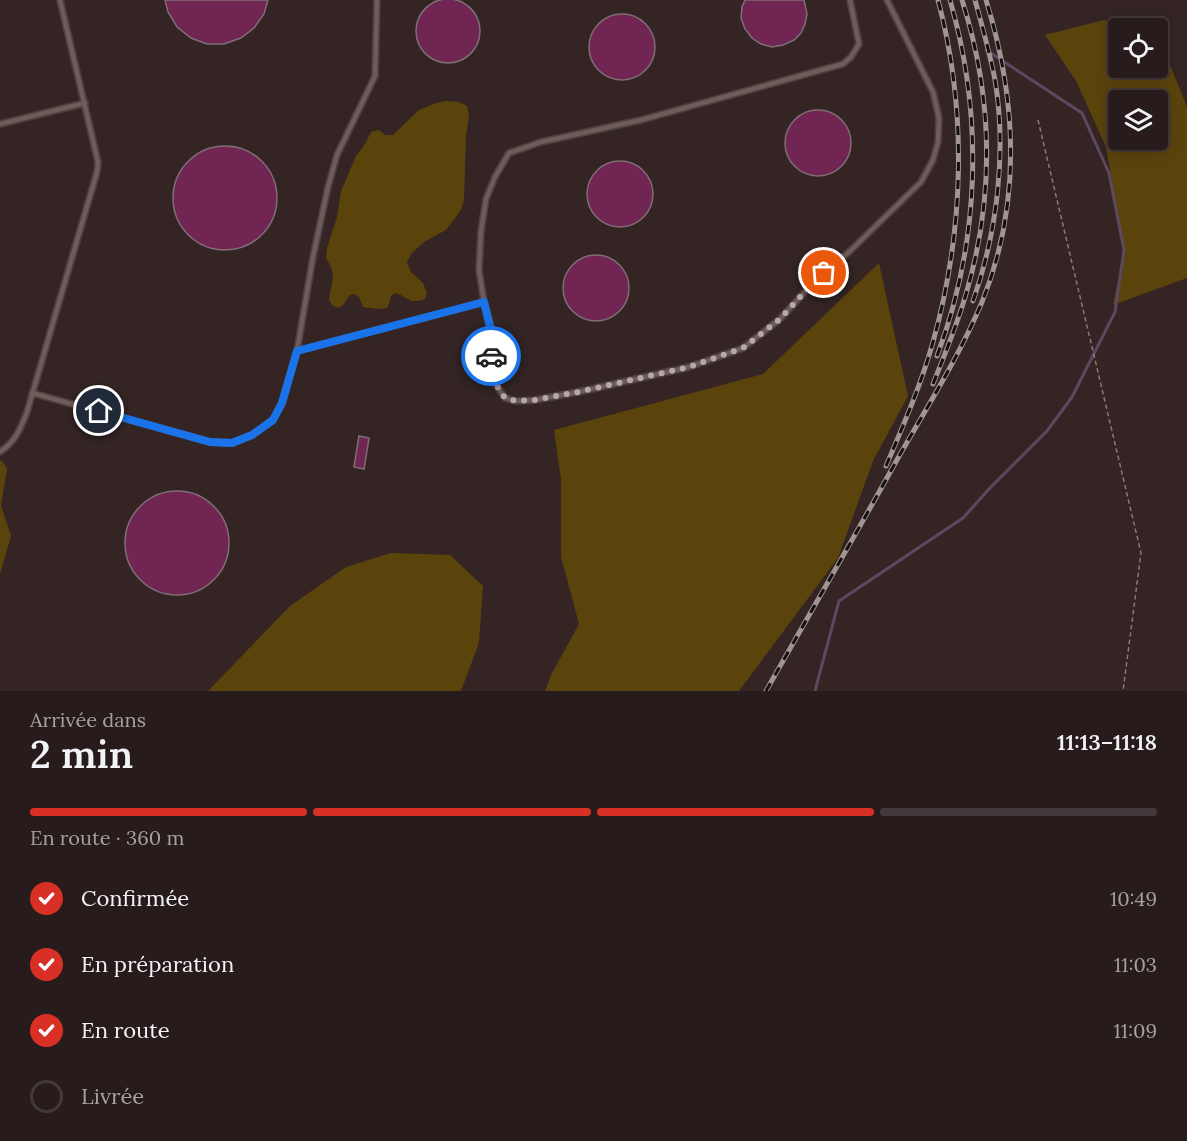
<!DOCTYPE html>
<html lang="fr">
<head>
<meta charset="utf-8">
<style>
  body { margin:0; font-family:Lora,serif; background:#2f2424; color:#f1f3f6; height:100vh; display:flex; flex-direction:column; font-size:22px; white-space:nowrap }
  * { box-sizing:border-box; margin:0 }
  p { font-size:20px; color:#a4a1a3 }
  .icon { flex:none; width:33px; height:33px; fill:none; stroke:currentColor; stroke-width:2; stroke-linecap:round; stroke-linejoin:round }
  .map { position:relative; height:691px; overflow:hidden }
  .panel { display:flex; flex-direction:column; background:#271b1b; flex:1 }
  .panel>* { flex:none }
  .fabs { position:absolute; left:1108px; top:18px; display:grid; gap:12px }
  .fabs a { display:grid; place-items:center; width:60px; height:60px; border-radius:6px; background:#271b1b; box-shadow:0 3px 15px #0003,0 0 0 2px #43393a; font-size:30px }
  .pin { position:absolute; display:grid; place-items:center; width:51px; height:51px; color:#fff; margin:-26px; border:3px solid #fff; border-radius:50%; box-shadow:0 2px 6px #0007 }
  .courier { position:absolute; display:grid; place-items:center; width:60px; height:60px; margin:-30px; border:4px solid #1a73e8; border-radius:50%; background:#fff; color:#222; box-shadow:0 2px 8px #0007 }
  .summary em { font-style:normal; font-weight:600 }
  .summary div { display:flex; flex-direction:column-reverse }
  .summary { display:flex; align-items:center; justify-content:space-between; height:102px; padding:0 30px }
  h1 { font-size:39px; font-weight:600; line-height:45px }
  .bar { display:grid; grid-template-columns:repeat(4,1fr); gap:9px 6px; align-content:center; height:72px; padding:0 30px }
  .bar i { height:8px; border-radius:4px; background:#43393a }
  .bar .current { background:#d93025 }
  .bar p { grid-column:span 4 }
  ol { padding:0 30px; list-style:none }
  li { display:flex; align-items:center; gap:18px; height:66px }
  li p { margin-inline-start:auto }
  li .icon { padding:6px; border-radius:50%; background:#d93025; color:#fff; stroke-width:4 }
  li:last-child { color:#a4a1a3 }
  li i { width:33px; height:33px; border:3px solid #43393a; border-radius:50% }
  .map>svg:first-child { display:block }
  .green { fill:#5b430c; fill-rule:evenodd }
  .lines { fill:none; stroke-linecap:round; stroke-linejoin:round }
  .stream { stroke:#5c4960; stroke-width:3 }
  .building { fill:#712553; stroke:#7f6e76; stroke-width:1.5 }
  .service-casing { stroke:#4c3f3e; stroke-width:8 }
  .path { stroke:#887a79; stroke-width:1.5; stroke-dasharray:4.5 3; stroke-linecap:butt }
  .service { stroke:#6e5b5a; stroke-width:4.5 }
  .rail-casing { stroke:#a19493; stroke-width:5 }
  .rail { stroke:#160f0f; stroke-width:3; stroke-dasharray:9; stroke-linecap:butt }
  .done { stroke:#b5a8a7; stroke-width:6; stroke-dasharray:0 10.8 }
  .route { stroke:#1a73e8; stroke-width:8 }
</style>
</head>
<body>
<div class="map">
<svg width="1187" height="691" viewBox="0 0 1187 691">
  <rect width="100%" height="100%" fill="#342424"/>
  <path class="green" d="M 1104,20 L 1128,24 L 1134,28 L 1119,28 L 1119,68 L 1158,68 L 1158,46 L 1164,50 L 1187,107 L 1187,278 L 1113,305 L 1124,250 L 1106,147 L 1076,81 L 1045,35 ZM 1158,100 L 1158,140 L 1119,140 L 1119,100 Z
    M 445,101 L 459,102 L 467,106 L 469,116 L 466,135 L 464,199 L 461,210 L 446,230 L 424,242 L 411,254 L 407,262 L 411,272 L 423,283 L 427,293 L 425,299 C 407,305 410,297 395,293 L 391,296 L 389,304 L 387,308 L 379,309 L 363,307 L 359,297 L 354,294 L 350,295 L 342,306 L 338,308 L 332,305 L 329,299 L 333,278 L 332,269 L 326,258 L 327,248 L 337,217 L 341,191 L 356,156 L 365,144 L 371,132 L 378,130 L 386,135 L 393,135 L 419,110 L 436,103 Z
    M 879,263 L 908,396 L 873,461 L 838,558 L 739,691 L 545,691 L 551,675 L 579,624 L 561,557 L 561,480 L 554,430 L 763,374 Z
    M 2,460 L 7,469 L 1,505 L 11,536 L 0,574 L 0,461 Z
    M 391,553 L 450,555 L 483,586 L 479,643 L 461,691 L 208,691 L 290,606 L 346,567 Z"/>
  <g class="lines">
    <path class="stream" d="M 815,691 L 839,601 L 963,518 L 989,489 L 1047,431 L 1072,397 L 1115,312 L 1124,250 L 1109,173 L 1082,113 L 986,50"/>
  </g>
  <path class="building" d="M416 31a32 32 0 1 1 64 0a32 32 0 1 1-64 0Z
    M 165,0 L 268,0 L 264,14 L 254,28 L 241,38 L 224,44 L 207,44 L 191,38 L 177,27 L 168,12 Z
    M 745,0 L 804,0 L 807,14 L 805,24 L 801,33 L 794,40 L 783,45 L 772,47 L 761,44 L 752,38 L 745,29 L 741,18 L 742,7 Z
    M589 47a33 33 0 1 1 66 0a33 33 0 1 1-66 0Z
    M785 143a33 33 0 1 1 66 0a33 33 0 1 1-66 0Z
    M173 198a52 52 0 1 1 104 0a52 52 0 1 1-104 0Z
    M587 194a33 33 0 1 1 66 0a33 33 0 1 1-66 0Z
    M563 288a33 33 0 1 1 66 0a33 33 0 1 1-66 0Z
    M 359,436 L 369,438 L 364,469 L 354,467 Z
    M125 543a52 52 0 1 1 104 0a52 52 0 1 1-104 0Z"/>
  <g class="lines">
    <defs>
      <path id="service" d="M 850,0 L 859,44 L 851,57 L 843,64 L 641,120 L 541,142 L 509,153 L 495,177 L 486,199 L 481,231 L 479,270 L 484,302 L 491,327 L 491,364 L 495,383 L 505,398 L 516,401 L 535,400 L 578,392 L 689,367 L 743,348 L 780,319 L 812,284 L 850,251 L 921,182 L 933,160 L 938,142 L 939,118 L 933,92 L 887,0
        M 0,124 L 85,103
        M 297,351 L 484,302
        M 32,393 L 210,442 L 232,443 L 252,435 L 273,420 L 282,403 L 297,351 L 313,257 L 328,187 L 337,155 L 375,76 L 377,0
        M 0,452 C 15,442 21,428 27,412 L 97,172 L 98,162 L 60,0"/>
    </defs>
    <use href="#service" class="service-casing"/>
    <path class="path" d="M 1038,120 L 1141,553 L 1123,691"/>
    <use href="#service" class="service"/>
    <defs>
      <path id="rail" d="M 973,301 C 997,233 1007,152 995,80 C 990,53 982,26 975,0
        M 937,356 C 980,242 984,117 950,0
        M 933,384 C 945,354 957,325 966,294 C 995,196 993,97 962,0
        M 886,466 C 903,426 921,385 933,342 C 964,231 968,112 938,0
        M 766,691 C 810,613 855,536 898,458 C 927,407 959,357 982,302 C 1022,203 1017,100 986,0"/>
    </defs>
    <use href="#rail" class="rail-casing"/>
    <use href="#rail" class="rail"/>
  </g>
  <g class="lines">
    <path class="done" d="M 491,356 L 495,383 L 505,398 L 516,401 L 535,400 L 578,392 L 689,367 L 743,348 L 780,319 L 812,284 L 824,273"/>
    <path class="route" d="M 99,411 L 210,442 L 232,443 L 252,435 L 273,420 L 282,403 L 297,351 L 484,302 L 490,327 L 491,356"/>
  </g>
</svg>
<div class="fabs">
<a><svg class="icon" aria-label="locate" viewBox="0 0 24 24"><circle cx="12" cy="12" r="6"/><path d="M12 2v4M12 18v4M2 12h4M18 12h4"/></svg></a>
<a><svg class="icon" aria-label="layers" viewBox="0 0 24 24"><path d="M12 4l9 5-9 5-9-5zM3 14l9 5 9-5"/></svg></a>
</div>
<div class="pin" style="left:824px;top:273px;background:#ea580c"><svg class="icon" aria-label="bag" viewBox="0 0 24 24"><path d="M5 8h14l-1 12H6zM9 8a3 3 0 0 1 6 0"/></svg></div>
<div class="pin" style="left:99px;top:411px;background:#1f2937"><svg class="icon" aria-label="home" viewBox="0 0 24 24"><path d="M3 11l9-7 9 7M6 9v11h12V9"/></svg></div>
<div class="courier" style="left:491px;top:356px"><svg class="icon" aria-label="car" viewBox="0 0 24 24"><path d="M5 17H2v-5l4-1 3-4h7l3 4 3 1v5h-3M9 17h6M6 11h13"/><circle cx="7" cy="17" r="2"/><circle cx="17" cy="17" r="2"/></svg></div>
</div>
<section class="panel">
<div class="summary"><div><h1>2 min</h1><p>Arrivée dans</p></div><em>11:13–11:18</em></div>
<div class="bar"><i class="current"></i><i class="current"></i><i class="current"></i><i></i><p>En route · 360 m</p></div>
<ol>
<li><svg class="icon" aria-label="check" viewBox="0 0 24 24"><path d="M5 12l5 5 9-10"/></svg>Confirmée<p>10:49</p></li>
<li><svg class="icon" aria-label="check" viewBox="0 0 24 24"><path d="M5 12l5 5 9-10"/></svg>En préparation<p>11:03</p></li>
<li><svg class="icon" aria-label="check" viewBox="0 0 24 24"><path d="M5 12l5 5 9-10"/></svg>En route<p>11:09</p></li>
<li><i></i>Livrée</li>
</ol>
</section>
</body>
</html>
